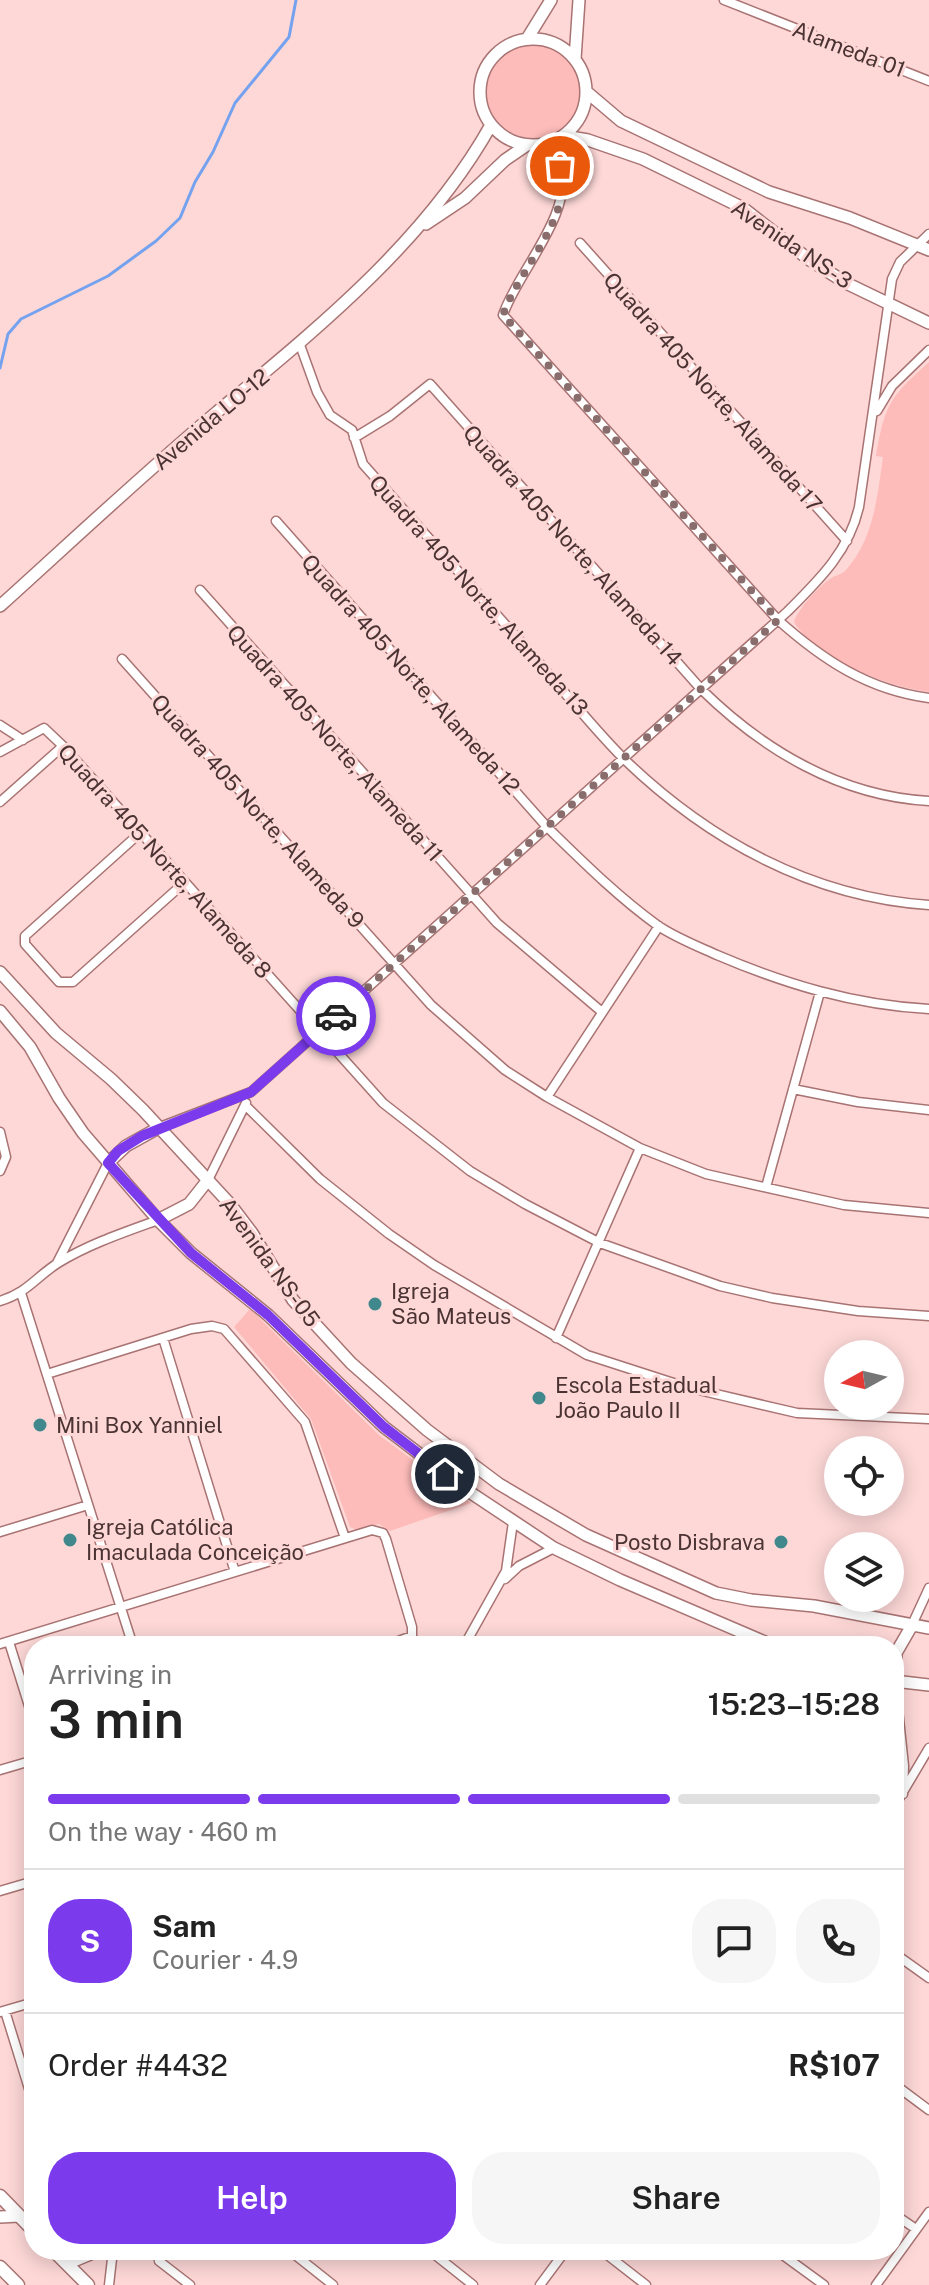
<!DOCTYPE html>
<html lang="en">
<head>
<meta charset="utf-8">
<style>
  body { margin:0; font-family:"Public Sans",sans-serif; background:#f6f6f6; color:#222; height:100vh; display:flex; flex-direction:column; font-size:30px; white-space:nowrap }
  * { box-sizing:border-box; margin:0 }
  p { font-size:26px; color:#767676 }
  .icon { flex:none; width:44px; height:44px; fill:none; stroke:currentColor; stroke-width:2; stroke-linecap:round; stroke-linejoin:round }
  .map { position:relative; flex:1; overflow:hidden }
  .side { position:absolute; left:24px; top:1636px; width:880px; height:624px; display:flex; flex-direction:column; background:#fff; border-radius:32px; box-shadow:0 4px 20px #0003 }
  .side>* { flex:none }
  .needle { width:52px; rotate:262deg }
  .buttons { position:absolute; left:824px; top:1340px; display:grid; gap:16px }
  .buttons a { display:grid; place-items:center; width:80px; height:80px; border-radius:50%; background:#fff; box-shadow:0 4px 20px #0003; font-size:40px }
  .pin { position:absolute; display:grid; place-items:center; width:68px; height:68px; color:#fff; margin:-34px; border:4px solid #fff; border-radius:50%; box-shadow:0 2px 8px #0007 }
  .courier { position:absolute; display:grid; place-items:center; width:80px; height:80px; margin:-40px; border:6px solid #7c3aed; border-radius:50%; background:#fff; color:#222; box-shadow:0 2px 10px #0007 }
  .summary em { font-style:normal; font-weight:600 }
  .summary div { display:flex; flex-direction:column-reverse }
  .summary { display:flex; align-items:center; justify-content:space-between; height:136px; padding:0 24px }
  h1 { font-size:52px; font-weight:600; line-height:60px }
  .bar { display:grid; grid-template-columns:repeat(4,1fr); gap:12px 8px; align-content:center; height:96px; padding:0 24px }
  .bar i { height:10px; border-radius:6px; background:#e0e0e0 }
  .bar .active { background:#7c3aed }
  .bar p { grid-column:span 4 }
  .line { display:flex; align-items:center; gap:20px; padding:0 24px; border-top:2px solid #e0e0e0 }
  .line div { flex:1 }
  .round { display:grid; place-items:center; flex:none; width:84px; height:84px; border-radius:32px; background:#f6f6f6 }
  .cta { display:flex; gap:16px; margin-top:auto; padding:16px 24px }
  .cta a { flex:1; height:92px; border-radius:32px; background:#7c3aed; color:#fff; font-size:32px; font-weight:600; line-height:92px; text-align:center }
  .cta a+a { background:#f6f6f6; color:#222 }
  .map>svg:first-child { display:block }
  .green { fill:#fdbcba }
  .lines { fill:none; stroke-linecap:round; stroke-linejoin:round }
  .stream { stroke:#74a2ef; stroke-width:3 }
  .minor-casing { stroke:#a87372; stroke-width:11 }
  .tertiary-casing { stroke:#a87372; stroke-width:14 }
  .secondary-casing { stroke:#a87372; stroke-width:15 }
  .minor { stroke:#fff; stroke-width:8 }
  .tertiary { stroke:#fff; stroke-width:11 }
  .secondary { stroke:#fff; stroke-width:12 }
  .done { stroke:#896d6c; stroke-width:8; stroke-dasharray:0 14.4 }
  .route { stroke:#7c3aed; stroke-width:10 }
  .poi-dot { fill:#40888c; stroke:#fdd8d7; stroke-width:3 }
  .labels { text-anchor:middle; stroke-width:6; stroke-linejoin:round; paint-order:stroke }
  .street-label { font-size:22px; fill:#4b3333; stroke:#fdd8d7 }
  .poi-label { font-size:22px; fill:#4b3333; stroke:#fdd8d7; text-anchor:start }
</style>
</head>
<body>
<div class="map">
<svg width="929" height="2285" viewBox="0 0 929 2285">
  <rect width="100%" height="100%" fill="#fdd8d7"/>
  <path class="green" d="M486 91a47 47 0 1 1 94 0a47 47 0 1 1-94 0Z
    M 929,362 L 929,692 C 889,687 816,659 794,622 C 798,609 818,587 830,579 C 835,575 841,575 846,570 C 874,538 877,498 883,457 L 876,456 C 885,404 890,397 929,362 Z
    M 250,1309 L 379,1435 L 471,1503 L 390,1531 L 379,1524 L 357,1530 L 350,1527 L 311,1419 L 234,1327 Z"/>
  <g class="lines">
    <path class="stream" d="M 0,368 L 8,334 L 21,319 L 108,276 L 156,241 L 180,218 L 195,182 L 213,152 L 235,103 L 289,37 L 296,0"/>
    <defs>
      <path id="minor" d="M 724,0 L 929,81
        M 531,144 L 560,166 C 576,211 516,274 503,315 L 778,620 C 823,660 868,690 929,698
        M 580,243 L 847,541
        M 300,345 L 317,392 L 330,415 L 352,430 L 363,464 C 418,526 473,588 528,650 C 560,686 590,725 624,759 C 708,840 811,897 929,905
        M 877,411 L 892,386 L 929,350
        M 354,438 L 390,416 L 430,384 L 701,689 C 763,750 840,796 929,801
        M 276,521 L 547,827 C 582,861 617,896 657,925 C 674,937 697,946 717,955 C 785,984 854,1005 929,1009
        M 200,590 L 497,923 L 602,1012
        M 122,659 L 431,1005 L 505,1070 L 547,1097 L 640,1148 L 706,1174 L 844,1205 L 929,1213
        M 0,725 L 23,740
        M 0,752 L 44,728 L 63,746 L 383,1103 L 470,1171 L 525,1204 L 600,1243 L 720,1286 L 772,1298 L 858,1311 L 929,1316
        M 0,802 L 63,746
        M 141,832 L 25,936 L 25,944 L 59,982 L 73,982 L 185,882
        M 793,1089 L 858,1102 L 929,1110
        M 547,1097 L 659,926
        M 245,1105 L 320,1179 L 389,1234 L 434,1265 L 587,1355 L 686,1387 L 797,1413 L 929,1419
        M 160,1127 L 251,1092 L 788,611 C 819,580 849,551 859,507 L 892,279 L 900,262 L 929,234
        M 0,1132 L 6,1157 L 0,1171
        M 208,1180 L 246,1103
        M 766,1187 L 820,992
        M 57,1263 L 108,1163
        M 21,1293 L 133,1646
        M 0,1301 C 27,1293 36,1277 58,1263 C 89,1244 125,1232 158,1220
        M 163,1338 L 235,1572
        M 556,1338 L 640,1148
        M 47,1374 L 191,1329 L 212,1326 L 224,1329 L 305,1422 L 345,1538
        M 0,1532 L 88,1505
        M 505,1579 L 519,1566 L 554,1548
        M 911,1627 L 929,1588
        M 9,1642 L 34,1722
        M 0,1644 L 372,1530 L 383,1533 L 386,1539 L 412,1627 L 412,1636 L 385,1646
        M 464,1646 L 506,1571 L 513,1522
        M 895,1681 L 904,1766 L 903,1794
        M 0,1770 L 34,1760
        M 894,1807 L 929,1748
        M 0,1891 L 34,1881
        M 894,1953 L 929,1978
        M 5,2011 L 34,2105
        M 0,2012 L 34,2002
        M 894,2084 L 929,2110
        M 894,2214 L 916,2229
        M 289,2250 L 333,2285
        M 429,2250 L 473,2285
        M 601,2250 L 646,2285
        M 776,2250 L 824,2285
        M 159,2261 L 190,2285
        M 68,2265 L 104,2250
        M 109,2285 L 113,2250
        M 540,2285 L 566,2250
        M 876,2285 L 929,2212"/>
      <path id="tertiary" d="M 527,39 L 551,0
        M480 92a53 53 0 1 1 106 0a53 53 0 1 1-106 0Z
        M 575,59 L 579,0
        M 588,93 L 621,121 L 769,192 L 850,218 L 929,250
        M 564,136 L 588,140 L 643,159 L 743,208 L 807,258 L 846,283 L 929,323
        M 426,224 L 465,198 L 505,160 L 527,145
        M 0,606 C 72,541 143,474 217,412 C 318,328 426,241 491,125
        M 0,972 L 56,1033 L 111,1079 L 143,1110 L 230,1204 L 252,1233 L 293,1300 L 351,1363 L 427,1430 L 499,1484 L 586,1535 L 716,1593 L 751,1600 L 814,1606 L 929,1628
        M 0,1011 L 30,1047 L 59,1098 L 83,1133 L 158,1220 L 191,1253 L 268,1315 L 384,1427 L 468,1491 L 554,1548 L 620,1580 L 774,1646
        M 108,1163 L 126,1146 L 160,1127
        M 158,1220 L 189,1204 L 208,1180
        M 894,1681 L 929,1685
        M 895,1681 L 896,1653 L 911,1627
        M 0,2217 L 19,2216"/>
      <path id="secondary" d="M 0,2196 L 34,2231
        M 53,2250 L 88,2285
        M 0,2267 L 18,2285"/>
    </defs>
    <use href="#minor" class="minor-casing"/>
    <use href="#tertiary" class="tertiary-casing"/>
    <use href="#secondary" class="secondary-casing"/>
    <use href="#minor" class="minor"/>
    <use href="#tertiary" class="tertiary"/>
    <use href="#secondary" class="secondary"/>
  </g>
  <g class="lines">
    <path class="done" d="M 336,1016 L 778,620 L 503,315 C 516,274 577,211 560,166"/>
    <path class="route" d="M 336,1016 L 251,1092 L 142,1136 L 118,1151 L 108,1163 L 191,1253 L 268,1315 L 384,1427 L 445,1474"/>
  </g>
  <g class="poi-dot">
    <circle cx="375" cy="1304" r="8"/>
    <circle cx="539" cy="1398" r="8"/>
    <circle cx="40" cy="1425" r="8"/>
    <circle cx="70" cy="1540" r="8"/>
    <circle cx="781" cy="1542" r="8"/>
  </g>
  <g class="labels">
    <g class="street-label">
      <text transform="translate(849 49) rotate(21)" y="8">Alameda 01</text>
      <text transform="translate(792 244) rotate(34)" y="8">Avenida NS-3</text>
      <text transform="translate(713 392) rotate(48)" y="8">Quadra 405 Norte, Alameda 17</text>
      <text transform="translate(211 419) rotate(-40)" y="8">Avenida LO-12</text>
      <text transform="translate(573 545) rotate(48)" y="8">Quadra 405 Norte, Alameda 14</text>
      <text transform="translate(479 595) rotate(48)" y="8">Quadra 405 Norte, Alameda 13</text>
      <text transform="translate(411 674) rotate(48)" y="8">Quadra 405 Norte, Alameda 12</text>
      <text transform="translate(335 743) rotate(48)" y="8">Quadra 405 Norte, Alameda 11</text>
      <text transform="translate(258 811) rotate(48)" y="8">Quadra 405 Norte, Alameda 9</text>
      <text transform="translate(165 861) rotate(48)" y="8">Quadra 405 Norte, Alameda 8</text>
      <text transform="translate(270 1262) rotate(54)" y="8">Avenida NS-05</text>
    </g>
    <g class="poi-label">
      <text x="391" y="1299">Igreja<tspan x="391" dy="25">São Mateus</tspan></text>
      <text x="555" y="1393">Escola Estadual<tspan x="555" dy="25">João Paulo II</tspan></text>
      <text x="56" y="1433">Mini Box Yanniel</text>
      <text x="86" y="1535">Igreja Católica<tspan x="86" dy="25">Imaculada Conceição</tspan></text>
      <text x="765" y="1550" text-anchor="end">Posto Disbrava</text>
    </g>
  </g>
</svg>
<div class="buttons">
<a><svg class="needle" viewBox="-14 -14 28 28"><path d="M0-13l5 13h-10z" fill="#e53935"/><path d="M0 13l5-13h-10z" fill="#767676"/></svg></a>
<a><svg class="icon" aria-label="locate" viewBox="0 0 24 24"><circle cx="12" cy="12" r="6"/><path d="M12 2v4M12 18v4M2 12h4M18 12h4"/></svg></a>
<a><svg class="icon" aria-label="layers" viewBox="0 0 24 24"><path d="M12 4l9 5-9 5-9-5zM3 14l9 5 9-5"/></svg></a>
</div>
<div class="pin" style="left:560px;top:166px;background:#ea580c"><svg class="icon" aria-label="bag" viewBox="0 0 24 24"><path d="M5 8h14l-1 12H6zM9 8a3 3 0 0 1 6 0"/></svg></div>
<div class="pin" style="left:445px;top:1474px;background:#1f2937"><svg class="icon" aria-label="home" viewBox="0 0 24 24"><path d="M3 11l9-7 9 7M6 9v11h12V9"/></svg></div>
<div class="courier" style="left:336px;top:1016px"><svg class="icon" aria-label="car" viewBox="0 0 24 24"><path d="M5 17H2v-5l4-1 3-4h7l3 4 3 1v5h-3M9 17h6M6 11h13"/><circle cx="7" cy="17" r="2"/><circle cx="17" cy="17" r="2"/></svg></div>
<section class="side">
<div class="summary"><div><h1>3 min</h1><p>Arriving in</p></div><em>15:23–15:28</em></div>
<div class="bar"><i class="active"></i><i class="active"></i><i class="active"></i><i></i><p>On the way · 460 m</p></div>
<div class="line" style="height:144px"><b class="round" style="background:#7c3aed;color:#fff">S</b><div><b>Sam</b><p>Courier · 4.9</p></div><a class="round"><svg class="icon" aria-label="chat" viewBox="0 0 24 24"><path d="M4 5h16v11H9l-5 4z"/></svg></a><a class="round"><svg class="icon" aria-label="phone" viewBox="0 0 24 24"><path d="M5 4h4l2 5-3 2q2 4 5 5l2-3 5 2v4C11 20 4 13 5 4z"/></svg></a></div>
<div class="line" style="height:104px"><div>Order #4432</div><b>R$107</b></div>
<div class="cta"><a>Help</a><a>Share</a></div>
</section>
</div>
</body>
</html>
